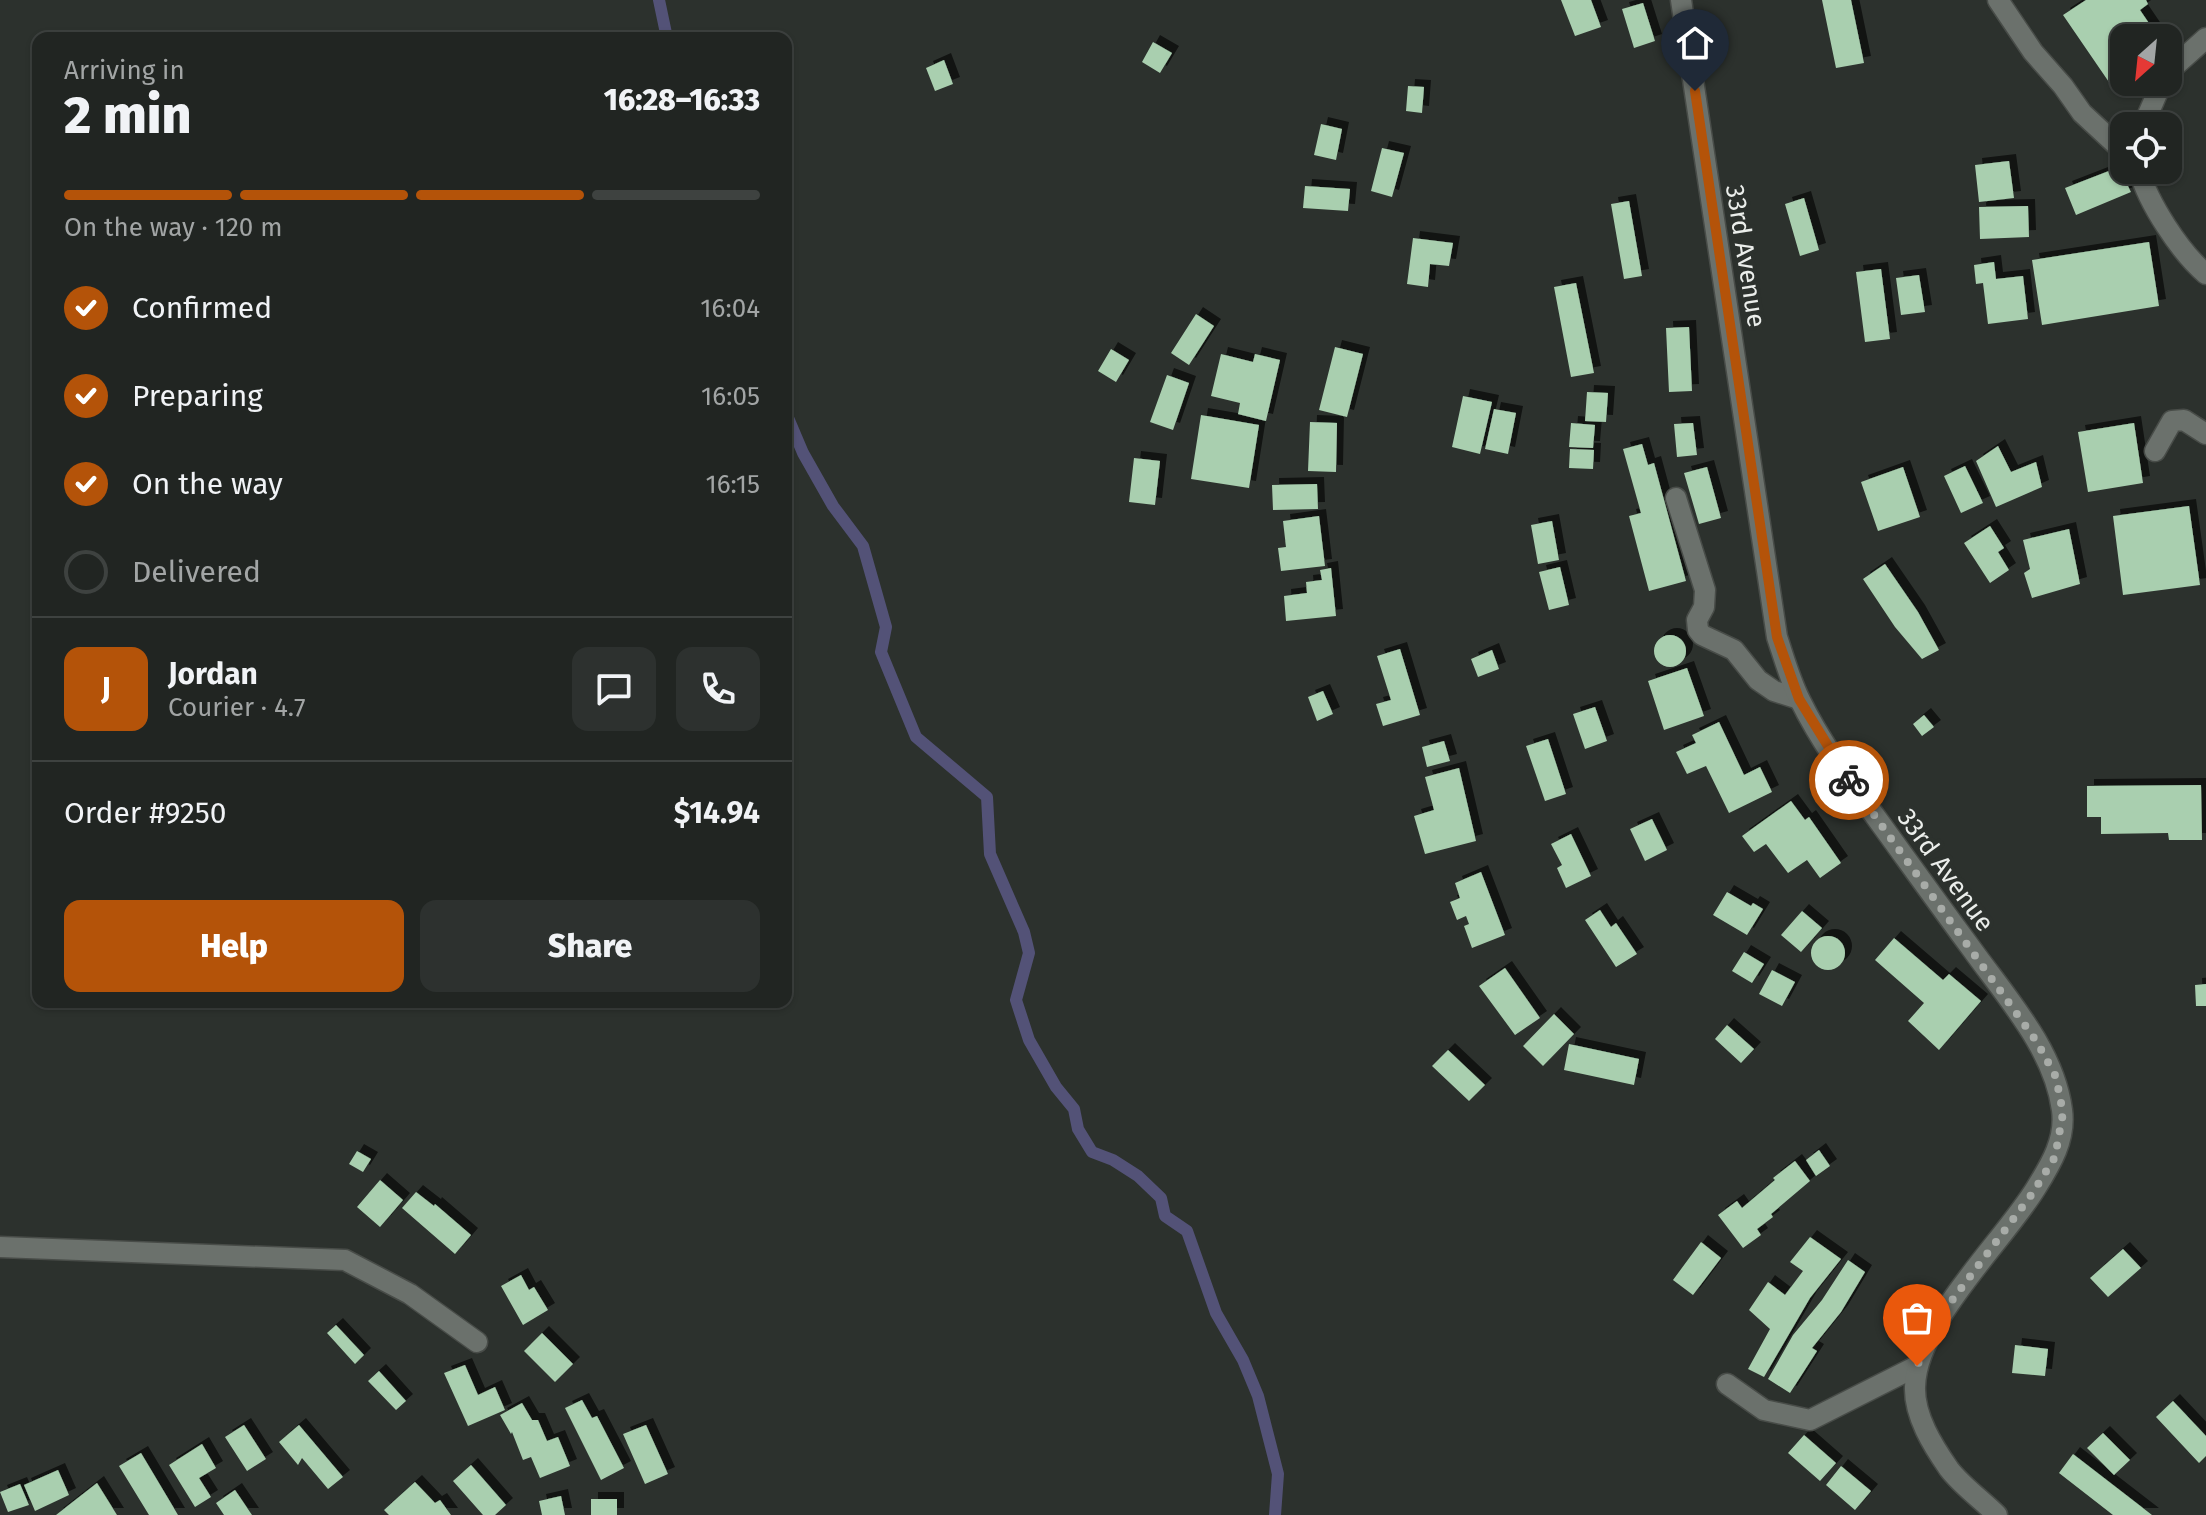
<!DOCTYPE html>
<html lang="en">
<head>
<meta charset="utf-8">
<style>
  body { margin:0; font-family:"Fira Sans",sans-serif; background:#2d312f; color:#f1f3f6; height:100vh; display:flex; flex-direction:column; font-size:30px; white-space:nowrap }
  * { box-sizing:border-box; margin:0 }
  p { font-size:26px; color:#a2a5a5 }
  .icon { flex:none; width:44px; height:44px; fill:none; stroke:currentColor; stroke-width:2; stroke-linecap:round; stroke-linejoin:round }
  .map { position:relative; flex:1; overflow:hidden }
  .side { position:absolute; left:32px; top:32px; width:760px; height:976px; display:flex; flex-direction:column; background:#212522; border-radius:16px; box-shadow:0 2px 6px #0004,0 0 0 2px #3e4240 }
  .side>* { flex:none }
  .needle { width:52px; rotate:207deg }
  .tools { position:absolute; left:2110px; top:24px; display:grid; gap:16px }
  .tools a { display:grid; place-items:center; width:72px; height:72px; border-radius:16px; background:#212522; box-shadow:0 2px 6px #0004,0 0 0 2px #3e4240; font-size:40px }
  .pin { position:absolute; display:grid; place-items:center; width:68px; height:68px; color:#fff; margin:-82px -34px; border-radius:50% 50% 50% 0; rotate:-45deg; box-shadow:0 0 8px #0007 }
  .pin .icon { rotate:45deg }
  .courier { position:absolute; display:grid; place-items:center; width:80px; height:80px; margin:-40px; border:6px solid #b45309; border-radius:50%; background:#fff; color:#222; box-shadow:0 2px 10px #0007 }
  .headline em { font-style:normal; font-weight:800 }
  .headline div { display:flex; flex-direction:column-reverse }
  .headline { display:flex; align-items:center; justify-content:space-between; height:136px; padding:0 32px }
  h1 { font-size:52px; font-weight:800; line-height:60px }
  .bar { display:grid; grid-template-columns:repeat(4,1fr); gap:12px 8px; align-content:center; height:96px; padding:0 32px }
  .bar i { height:10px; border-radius:6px; background:#3e4240 }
  .bar .selected { background:#b45309 }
  .bar p { grid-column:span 4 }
  .line { display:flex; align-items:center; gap:20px; padding:0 32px; border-top:2px solid #3e4240 }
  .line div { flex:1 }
  .round { display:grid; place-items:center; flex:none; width:84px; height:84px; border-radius:16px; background:#2d312f }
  ol { padding:0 32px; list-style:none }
  li { display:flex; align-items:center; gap:24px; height:88px }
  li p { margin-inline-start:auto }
  li .icon { padding:8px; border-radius:50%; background:#b45309; color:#fff; stroke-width:4 }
  li:last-child { color:#a2a5a5 }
  li i { width:44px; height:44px; border:4px solid #3e4240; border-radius:50% }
  .primary-button { display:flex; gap:16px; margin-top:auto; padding:16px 32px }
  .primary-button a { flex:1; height:92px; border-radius:16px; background:#b45309; color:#fff; font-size:32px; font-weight:800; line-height:92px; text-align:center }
  .primary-button a+a { background:#2d312f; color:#f1f3f6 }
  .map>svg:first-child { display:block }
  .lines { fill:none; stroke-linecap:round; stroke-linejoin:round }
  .stream { stroke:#535277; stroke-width:12 }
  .building { fill:#a9cfaf; filter:url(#shadow) }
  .service-casing { stroke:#484c48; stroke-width:23 }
  .minor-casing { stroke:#484c48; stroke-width:23 }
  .service { stroke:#6b716c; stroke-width:20 }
  .minor { stroke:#6b716c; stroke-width:20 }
  .done { stroke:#a8aca8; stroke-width:8; stroke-dasharray:0 14.4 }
  .route { stroke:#b45309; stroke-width:10 }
  .labels { text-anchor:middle; stroke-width:8; stroke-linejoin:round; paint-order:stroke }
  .street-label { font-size:26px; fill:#ebeeeb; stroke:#2c312d }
</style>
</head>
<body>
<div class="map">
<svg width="2206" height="1515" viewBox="0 0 2206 1515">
  <defs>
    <filter id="shadow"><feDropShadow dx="7" dy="-7" stdDeviation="0" flood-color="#0009"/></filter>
  </defs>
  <rect width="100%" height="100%" fill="#2c312d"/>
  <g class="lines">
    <path class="stream" d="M 659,0 L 667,38
      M 786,413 L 803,453 L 833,506 L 863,546 L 886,627 L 881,652 L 916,737 L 987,797 L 990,854 L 1024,932 L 1029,953 L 1016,1000 L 1029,1040 L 1056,1087 L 1074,1109 L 1078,1129 L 1092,1152 L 1113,1160 L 1138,1176 L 1161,1198 L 1165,1216 L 1187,1231 L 1216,1313 L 1243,1360 L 1258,1396 L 1278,1474 L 1275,1515"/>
  </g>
  <path class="building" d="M 1561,0 L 1591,0 L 1601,27 L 1575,36 Z
    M 1822,0 L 1851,0 L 1864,63 L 1836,68 Z
    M 2086,0 L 2146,0 L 2148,4 L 2140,10 L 2159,38 L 2124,38 L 2124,80 L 2113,88 L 2063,15 Z
    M 1643,3 L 1655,41 L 1634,48 L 1622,9 Z
    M 1153,42 L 1172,53 L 1160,73 L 1142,62 Z
    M 944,60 L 953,84 L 935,91 L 926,68 Z
    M 1408,86 L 1424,87 L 1422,113 L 1406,111 Z
    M 1321,124 L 1342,129 L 1336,160 L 1314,155 Z
    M 1382,148 L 1404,153 L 1392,197 L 1371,191 Z
    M 2009,161 L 2014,198 L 1979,202 L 1975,165 Z
    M 2114,169 L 2119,184 L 2126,182 L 2131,192 L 2076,215 L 2065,188 Z
    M 1305,186 L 1350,189 L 1348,211 L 1303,208 Z
    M 1804,198 L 1819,250 L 1800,256 L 1785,204 Z
    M 1629,201 L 1642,276 L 1624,279 L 1611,204 Z
    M 2028,206 L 2029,237 L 1980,239 L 1979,207 Z
    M 1413,238 L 1453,243 L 1449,266 L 1430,264 L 1428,287 L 1407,284 Z
    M 2149,242 L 2159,306 L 2042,325 L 2032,260 Z
    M 1994,262 L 1996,279 L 2023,276 L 2028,319 L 1988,324 L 1983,283 L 1976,284 L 1974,265 Z
    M 1881,269 L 1890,339 L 1865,342 L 1856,272 Z
    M 1919,275 L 1925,312 L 1901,315 L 1896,278 Z
    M 1576,283 L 1594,373 L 1571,377 L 1554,287 Z
    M 1196,314 L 1214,326 L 1189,365 L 1171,353 Z
    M 1689,327 L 1692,391 L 1669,392 L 1666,328 Z
    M 1335,347 L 1363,354 L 1347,417 L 1319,410 Z
    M 1111,349 L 1129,360 L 1116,382 L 1098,371 Z
    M 1221,354 L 1253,362 L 1255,354 L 1280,360 L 1266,421 L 1238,414 L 1240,403 L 1211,396 Z
    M 1167,375 L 1189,383 L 1173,430 L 1150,422 Z
    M 1587,392 L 1608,393 L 1606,422 L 1585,421 Z
    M 1463,396 L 1492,402 L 1480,454 L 1452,447 Z
    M 1494,409 L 1516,413 L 1508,454 L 1485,449 Z
    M 1201,415 L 1259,425 L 1249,488 L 1191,479 Z
    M 1310,422 L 1337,423 L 1336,472 L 1308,471 Z
    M 1571,423 L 1595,425 L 1593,448 L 1569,447 Z
    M 1693,423 L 1697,455 L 1677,457 L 1674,424 Z
    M 2134,423 L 2143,483 L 2088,492 L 2078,432 Z
    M 1642,444 L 1648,465 L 1654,463 L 1686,581 L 1649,591 L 1629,516 L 1641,513 L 1623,449 Z
    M 1998,446 L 2011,472 L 2036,462 L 2042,487 L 1996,507 L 1976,461 Z
    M 1570,449 L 1594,450 L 1593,469 L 1569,468 Z
    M 1134,458 L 1160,461 L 1155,505 L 1129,502 Z
    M 1965,466 L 1983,503 L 1961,513 L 1944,476 Z
    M 1707,467 L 1721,518 L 1699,524 L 1684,473 Z
    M 1903,467 L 1920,517 L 1878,531 L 1861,482 Z
    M 1317,484 L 1318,509 L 1273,510 L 1272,485 Z
    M 2189,506 L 2200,585 L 2123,595 L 2113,516 Z
    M 1319,516 L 1325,566 L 1281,571 L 1278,548 L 1286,547 L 1283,521 Z
    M 1552,521 L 1559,560 L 1538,564 L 1531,525 Z
    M 1990,526 L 2004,548 L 1998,552 L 2009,570 L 1990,583 L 1964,543 Z
    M 2069,529 L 2080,584 L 2032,598 L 2024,573 L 2030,569 L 2023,540 Z
    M 1885,564 L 1918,612 L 1939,650 L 1922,659 L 1895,627 L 1863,579 Z
    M 1560,567 L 1569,605 L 1549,610 L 1539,572 Z
    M 1331,568 L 1336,616 L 1286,621 L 1284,596 L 1307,593 L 1306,582 L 1322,580 L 1320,570 Z
    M1654 651a16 16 0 1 1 32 0a16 16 0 1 1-32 0Z
    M 1400,649 L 1420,715 L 1383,726 L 1376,704 L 1391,700 L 1377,656 Z
    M 1492,650 L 1499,669 L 1478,677 L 1471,659 Z
    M 1687,668 L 1704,716 L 1664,730 L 1648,681 Z
    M 1323,691 L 1333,714 L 1317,721 L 1308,697 Z
    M 1595,707 L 1607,741 L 1585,749 L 1573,714 Z
    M 1924,715 L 1934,727 L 1922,736 L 1913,724 Z
    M 1719,722 L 1744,775 L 1760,767 L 1772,792 L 1729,813 L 1706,766 L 1687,774 L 1676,752 L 1696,743 L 1692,735 Z
    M 1548,739 L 1566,794 L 1545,801 L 1526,746 Z
    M 1444,741 L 1450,761 L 1427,767 L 1422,747 Z
    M 1459,768 L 1476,841 L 1425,854 L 1414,816 L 1434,810 L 1425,777 Z
    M 2201,785 L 2202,840 L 2169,840 L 2168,833 L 2101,834 L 2101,817 L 2087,817 L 2087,786 Z
    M 1791,801 L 1805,820 L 1809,817 L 1841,863 L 1820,878 L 1807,860 L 1788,873 L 1766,844 L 1754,852 L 1742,836 Z
    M 1652,819 L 1667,850 L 1645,861 L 1630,829 Z
    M 1571,834 L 1591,876 L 1566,888 L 1557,868 L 1562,865 L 1551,844 Z
    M 1481,872 L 1505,935 L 1472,948 L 1464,926 L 1469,924 L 1466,916 L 1457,920 L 1450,902 L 1460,898 L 1455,883 Z
    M 1727,892 L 1751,906 L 1753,903 L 1763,909 L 1747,935 L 1713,915 Z
    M 1600,910 L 1611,927 L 1616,923 L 1637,954 L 1616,967 L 1585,920 Z
    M 1802,911 L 1822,928 L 1801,952 L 1781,935 Z
    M1811 953a17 17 0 1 1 34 0a17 17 0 1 1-34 0Z
    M 1894,938 L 1943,980 L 1949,974 L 1981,1001 L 1939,1050 L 1908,1021 L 1924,1003 L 1875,960 Z
    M 1744,952 L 1764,964 L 1752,983 L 1732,971 Z
    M 1505,968 L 1540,1018 L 1515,1035 L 1479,986 Z
    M 1772,970 L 1795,982 L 1782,1006 L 1759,994 Z
    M 2206,984 L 2206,1006 L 2196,1006 L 2195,985 Z
    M 1554,1014 L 1574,1034 L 1543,1066 L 1523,1046 Z
    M 1727,1025 L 1754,1049 L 1741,1063 L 1715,1039 Z
    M 1569,1044 L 1639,1059 L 1634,1085 L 1564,1070 Z
    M 1448,1050 L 1485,1085 L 1469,1101 L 1432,1066 Z
    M 1819,1150 L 1830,1166 L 1816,1176 L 1806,1160 Z
    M 357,1151 L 371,1159 L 363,1172 L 349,1164 Z
    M 1795,1161 L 1810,1181 L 1771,1214 L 1773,1217 L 1757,1229 L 1761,1235 L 1743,1248 L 1718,1215 L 1737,1201 L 1742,1208 L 1775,1180 L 1773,1178 Z
    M 380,1180 L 403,1200 L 380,1227 L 357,1207 Z
    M 416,1192 L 434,1206 L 435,1204 L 471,1235 L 455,1254 L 402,1208 Z
    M 1810,1237 L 1841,1259 L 1810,1298 L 1764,1377 L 1748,1369 L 1770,1329 L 1749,1310 L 1768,1282 L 1785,1295 L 1803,1271 L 1790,1262 Z
    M 1701,1242 L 1721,1258 L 1693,1295 L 1673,1280 Z
    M 2123,1249 L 2141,1268 L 2108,1297 L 2090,1278 Z
    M 1848,1260 L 1865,1272 L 1841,1312 L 1812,1348 L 1817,1351 L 1790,1393 L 1768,1379 L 1793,1335 L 1822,1300 Z
    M 521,1275 L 529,1290 L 534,1287 L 548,1310 L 523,1325 L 501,1286 Z
    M 336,1325 L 364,1355 L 355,1364 L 327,1333 Z
    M 542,1333 L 573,1364 L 555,1382 L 524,1351 Z
    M 2015,1345 L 2048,1349 L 2045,1376 L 2012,1373 Z
    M 465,1365 L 478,1395 L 495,1387 L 505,1410 L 468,1426 L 444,1373 Z
    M 379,1371 L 406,1401 L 396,1410 L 368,1381 Z
    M 582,1400 L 592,1418 L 597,1416 L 624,1468 L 601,1480 L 565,1408 Z
    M 2173,1401 L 2206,1436 L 2206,1456 L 2199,1463 L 2156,1417 Z
    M 522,1403 L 532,1420 L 538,1420 L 547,1441 L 558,1437 L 570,1466 L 540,1478 L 531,1457 L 523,1460 L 512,1432 L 511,1434 L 500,1415 Z
    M 244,1425 L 266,1459 L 247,1471 L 225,1437 Z
    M 299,1425 L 343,1477 L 328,1489 L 302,1458 L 298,1465 L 279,1442 Z
    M 646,1425 L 668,1474 L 645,1484 L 623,1434 Z
    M 2103,1433 L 2130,1460 L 2114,1475 L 2087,1448 Z
    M 1804,1435 L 1836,1463 L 1820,1481 L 1788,1453 Z
    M 202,1444 L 216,1468 L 199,1478 L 211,1497 L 195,1507 L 169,1465 Z
    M 141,1453 L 178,1515 L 149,1515 L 119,1466 Z
    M 2073,1454 L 2152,1515 L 2113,1515 L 2059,1473 Z
    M 471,1465 L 506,1505 L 495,1515 L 483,1515 L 453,1481 Z
    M 1841,1466 L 1871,1491 L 1855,1510 L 1826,1485 Z
    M 58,1470 L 69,1495 L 35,1511 L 24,1485 Z
    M 415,1482 L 435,1503 L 440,1500 L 451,1515 L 389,1515 L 384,1510 Z
    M 97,1483 L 117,1515 L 56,1515 Z
    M 20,1484 L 29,1505 L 8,1512 L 0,1492 Z
    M 235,1490 L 252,1515 L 224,1515 L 216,1503 Z
    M 561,1496 L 565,1515 L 542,1515 L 539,1501 Z
    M 591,1499 L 617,1499 L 617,1515 L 591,1515 Z"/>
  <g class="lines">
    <defs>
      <path id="service" d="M 1998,0 L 2033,52 L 2063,86 L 2082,113 L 2124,152
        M 2155,451 L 2172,421 L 2184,420 L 2206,434
        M 1676,498 L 1705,590 L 1704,607 L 1697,620 L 1698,630 L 1702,635 L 1734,650 L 1758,680 L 1774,691 L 1799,699
        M 0,1247 L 345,1260 L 410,1294 L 477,1342
        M 1727,1384 L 1764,1410 L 1810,1420 L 1917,1366"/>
      <path id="minor" d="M 1681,0 L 1777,637 C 1784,658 1790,680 1800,700 C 1820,741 1848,779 1875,816 C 1907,860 1939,905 1971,948 C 2006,997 2054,1049 2062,1110 C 2066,1139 2051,1164 2036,1188 C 2003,1242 1916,1323 1915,1387 C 1914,1416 1933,1446 1949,1469 C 1962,1486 1982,1500 1997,1515
        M 2168,72 L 2206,38
        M 2143,126 L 2162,82
        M 2139,170 C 2148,203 2180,252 2206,274"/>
    </defs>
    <use href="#service" class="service-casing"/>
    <use href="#minor" class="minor-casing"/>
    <use href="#service" class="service"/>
    <use href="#minor" class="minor"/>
  </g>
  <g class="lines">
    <path class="done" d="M 1849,780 L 2037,1042 L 2056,1077 L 2063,1113 L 2055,1157 L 2032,1194 L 1950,1303 L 1927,1343 L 1917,1366"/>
    <path class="route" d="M 1695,91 L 1777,637 L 1799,699 L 1849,780"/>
  </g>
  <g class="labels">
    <g class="street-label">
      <text transform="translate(1746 256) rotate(81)" y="9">33rd Avenue</text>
      <text transform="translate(1946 870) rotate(54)" y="9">33rd Avenue</text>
    </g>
  </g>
</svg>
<div class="tools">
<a><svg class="needle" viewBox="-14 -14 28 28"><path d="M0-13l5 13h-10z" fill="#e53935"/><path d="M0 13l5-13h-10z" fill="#a2a5a5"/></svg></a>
<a><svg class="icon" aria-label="locate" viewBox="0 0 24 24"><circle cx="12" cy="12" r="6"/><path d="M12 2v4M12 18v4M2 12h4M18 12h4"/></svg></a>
</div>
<div class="pin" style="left:1917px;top:1366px;background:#ea580c"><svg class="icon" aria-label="bag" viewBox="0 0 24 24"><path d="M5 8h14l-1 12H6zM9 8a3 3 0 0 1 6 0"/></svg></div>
<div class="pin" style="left:1695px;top:91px;background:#1f2937"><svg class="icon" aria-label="home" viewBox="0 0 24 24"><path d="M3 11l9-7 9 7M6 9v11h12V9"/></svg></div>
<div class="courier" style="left:1849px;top:780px"><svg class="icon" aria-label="bike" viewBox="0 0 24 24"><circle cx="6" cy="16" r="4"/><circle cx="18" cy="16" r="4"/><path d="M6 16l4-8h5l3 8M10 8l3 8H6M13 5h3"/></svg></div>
<section class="side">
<div class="headline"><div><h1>2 min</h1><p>Arriving in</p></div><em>16:28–16:33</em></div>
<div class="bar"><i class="selected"></i><i class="selected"></i><i class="selected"></i><i></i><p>On the way · 120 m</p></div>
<ol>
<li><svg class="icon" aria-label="check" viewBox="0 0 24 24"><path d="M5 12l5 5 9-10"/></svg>Confirmed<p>16:04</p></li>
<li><svg class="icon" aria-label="check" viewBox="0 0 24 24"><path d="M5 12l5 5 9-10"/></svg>Preparing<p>16:05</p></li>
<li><svg class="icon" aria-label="check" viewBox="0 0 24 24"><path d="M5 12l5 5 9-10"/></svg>On the way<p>16:15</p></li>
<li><i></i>Delivered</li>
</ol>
<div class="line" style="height:144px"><b class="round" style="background:#b45309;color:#fff">J</b><div><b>Jordan</b><p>Courier · 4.7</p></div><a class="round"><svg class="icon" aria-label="chat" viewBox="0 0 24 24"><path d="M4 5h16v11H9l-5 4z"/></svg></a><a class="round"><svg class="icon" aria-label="phone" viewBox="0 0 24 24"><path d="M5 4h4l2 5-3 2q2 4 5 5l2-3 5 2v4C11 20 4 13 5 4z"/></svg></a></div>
<div class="line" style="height:104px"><div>Order #9250</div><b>$14.94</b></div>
<div class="primary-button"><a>Help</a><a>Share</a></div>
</section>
</div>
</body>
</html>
